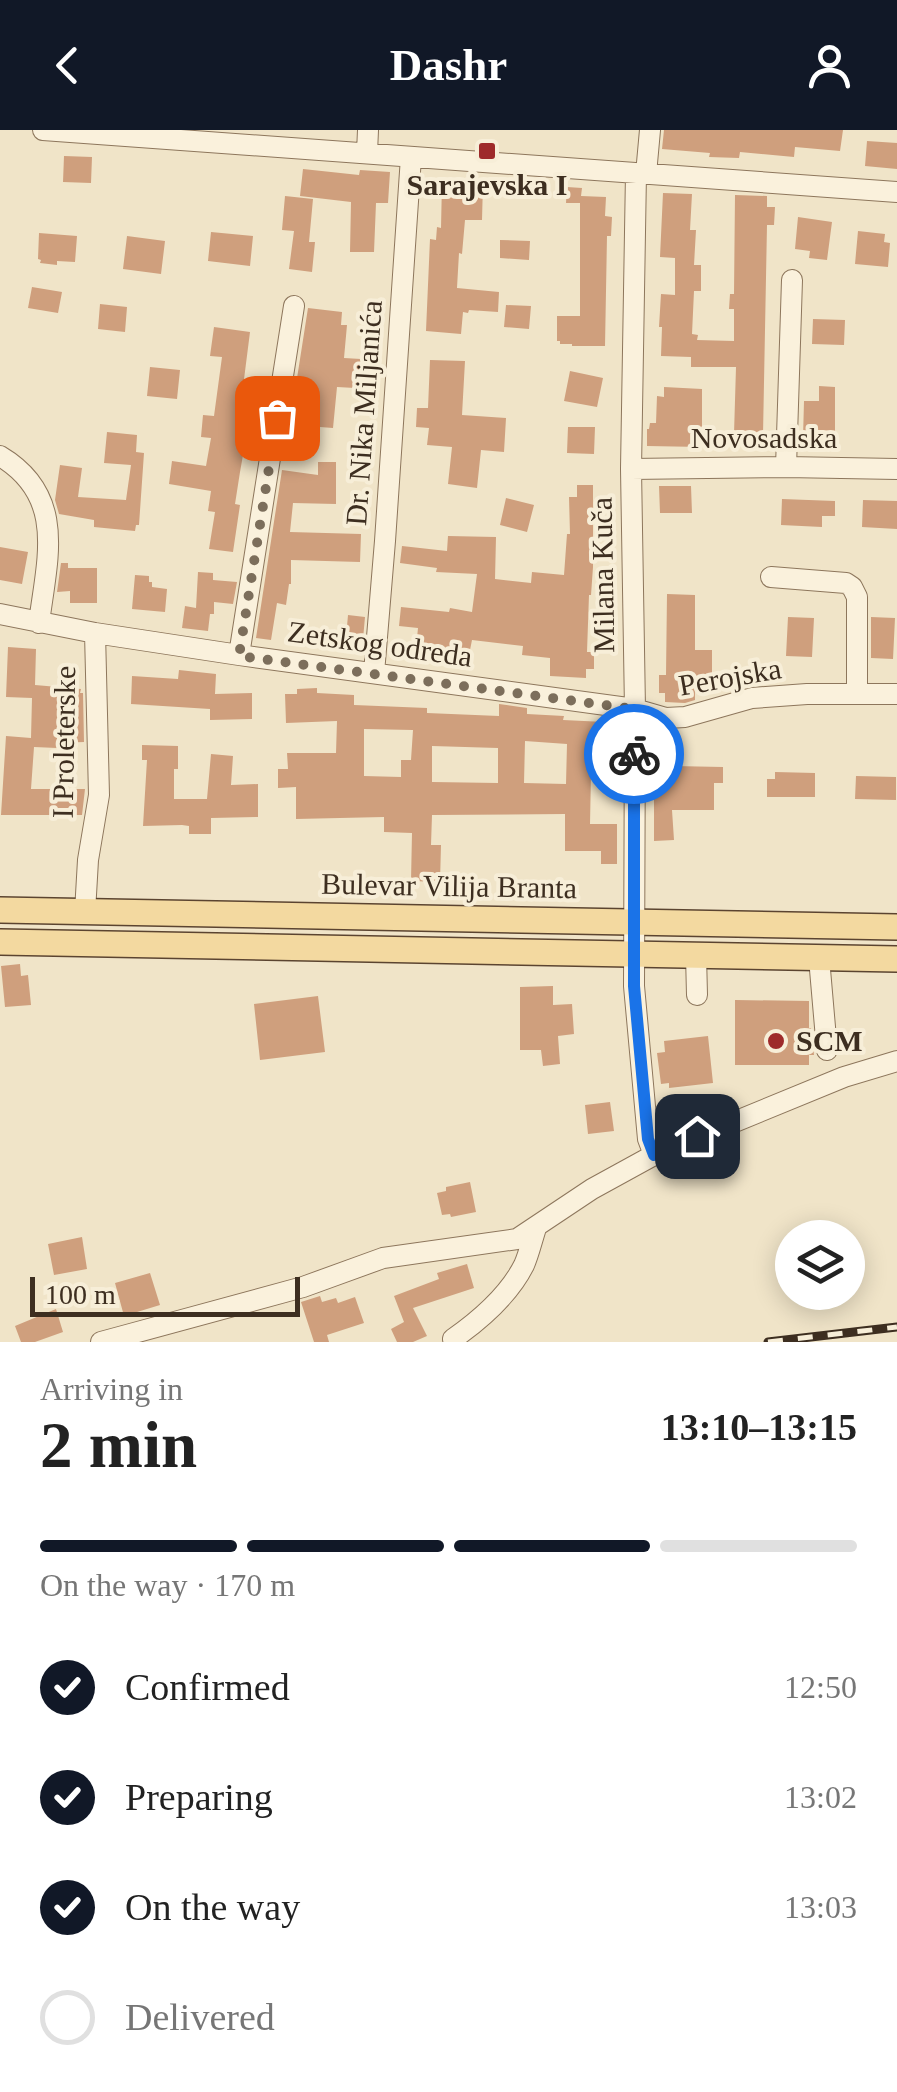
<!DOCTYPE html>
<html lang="en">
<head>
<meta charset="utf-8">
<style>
  body { margin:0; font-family:"Times New Roman",serif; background:#f6f6f6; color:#222; height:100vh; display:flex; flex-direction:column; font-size:38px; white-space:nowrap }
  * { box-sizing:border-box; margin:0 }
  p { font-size:32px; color:#767676 }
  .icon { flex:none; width:55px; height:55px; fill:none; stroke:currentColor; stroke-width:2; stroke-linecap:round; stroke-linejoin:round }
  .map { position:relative; height:1212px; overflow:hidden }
  .drawer { display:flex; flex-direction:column; background:#fff; flex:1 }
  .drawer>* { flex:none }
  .buttons { position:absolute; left:775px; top:1090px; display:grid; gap:20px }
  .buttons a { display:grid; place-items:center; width:90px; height:90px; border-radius:50%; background:#fff; box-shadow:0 5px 25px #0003; font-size:50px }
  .scale { position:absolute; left:30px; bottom:25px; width:270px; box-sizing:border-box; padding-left:10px; border:5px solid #3d2e20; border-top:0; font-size:28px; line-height:35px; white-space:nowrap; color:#3d2e20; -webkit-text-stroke:8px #f7eed8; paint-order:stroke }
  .pin { position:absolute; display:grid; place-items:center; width:85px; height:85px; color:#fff; margin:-42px; border-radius:20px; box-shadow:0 5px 15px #0006 }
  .courier { position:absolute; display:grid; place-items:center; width:100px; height:100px; margin:-50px; border:8px solid #1a73e8; border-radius:50%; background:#fff; color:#222; box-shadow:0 2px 12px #0007 }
  .summary em { font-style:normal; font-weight:800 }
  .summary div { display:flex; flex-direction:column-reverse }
  .summary { display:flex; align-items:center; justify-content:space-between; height:170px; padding:0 40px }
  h1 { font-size:65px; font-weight:800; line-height:75px }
  .bar { display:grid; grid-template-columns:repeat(4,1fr); gap:15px 10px; align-content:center; height:120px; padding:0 40px }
  .bar i { height:12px; border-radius:8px; background:#e0e0e0 }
  .bar .on { background:#111827 }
  .bar p { grid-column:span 4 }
  ol { padding:0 40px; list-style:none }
  li { display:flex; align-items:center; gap:30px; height:110px }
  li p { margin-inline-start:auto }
  li .icon { padding:10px; border-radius:50%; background:#111827; color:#fff; stroke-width:4 }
  li:last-child { color:#767676 }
  li i { width:55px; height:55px; border:5px solid #e0e0e0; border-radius:50% }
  header { display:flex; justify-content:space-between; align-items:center; height:130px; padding:0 40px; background:#111827; color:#fff; font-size:45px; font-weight:800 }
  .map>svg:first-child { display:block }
  .building { fill:#cf9f7d; fill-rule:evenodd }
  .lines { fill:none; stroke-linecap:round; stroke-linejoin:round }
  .minor-casing { stroke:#8d765c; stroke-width:22 }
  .major-casing { stroke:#5b4430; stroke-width:28 }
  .minor { stroke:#faf1dc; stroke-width:20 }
  .major { stroke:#f3d9a0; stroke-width:25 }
  .rail-casing { stroke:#3d2e20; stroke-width:9 }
  .rail { stroke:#f7eed8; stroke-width:5; stroke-dasharray:15; stroke-linecap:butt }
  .done { stroke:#7c6e5b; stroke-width:10; stroke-dasharray:0 18 }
  .route { stroke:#1a73e8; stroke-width:12 }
  .poi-dot { fill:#9e2a2b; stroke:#f7eed8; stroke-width:4 }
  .labels { text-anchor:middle; stroke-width:8; stroke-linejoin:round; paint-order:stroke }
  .poi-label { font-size:30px; font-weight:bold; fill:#3d2e20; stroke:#f7eed8 }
  .street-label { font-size:30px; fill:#3d2e20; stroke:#f7eed8 }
</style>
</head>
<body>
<header><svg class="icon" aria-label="back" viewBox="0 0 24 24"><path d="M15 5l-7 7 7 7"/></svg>Dashr<svg class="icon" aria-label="person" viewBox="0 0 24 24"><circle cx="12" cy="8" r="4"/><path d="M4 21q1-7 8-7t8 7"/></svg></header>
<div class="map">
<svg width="897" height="1212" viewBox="0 0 897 1212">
  <rect width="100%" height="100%" fill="#f0e4c8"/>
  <path class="building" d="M 664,0 L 843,0 L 840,21 L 795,17 L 794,27 L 740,22 L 739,28 L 709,27 L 710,23 L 662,19 Z
    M 867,11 L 897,13 L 897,39 L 865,36 Z
    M 64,26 L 92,27 L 91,53 L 63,52 Z
    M 303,39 L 359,45 L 360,40 L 390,42 L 388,73 L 376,73 L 374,122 L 350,122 L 351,72 L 300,66 Z
    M 442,52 L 483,53 L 482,90 L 465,90 L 462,124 L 459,123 L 457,158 L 499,162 L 498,182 L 469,180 L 468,183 L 463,182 L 461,204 L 426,201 L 430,109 L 436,110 L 437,97 L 441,98 Z
    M 567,57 L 582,58 L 581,66 L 606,67 L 605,86 L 612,87 L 611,106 L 607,106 L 605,216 L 572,216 L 572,214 L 560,214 L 560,211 L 557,211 L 557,186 L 580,186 L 580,73 L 566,73 Z
    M 663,63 L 692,64 L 690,100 L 696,100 L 694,135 L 701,135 L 701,161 L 694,161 L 692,204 L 698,205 L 697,210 L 734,211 L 734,179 L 729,179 L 730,164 L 734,164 L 735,65 L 767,66 L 767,77 L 775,77 L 774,95 L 767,95 L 763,305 L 734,304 L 736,237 L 691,237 L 691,227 L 661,226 L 662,197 L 659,197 L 661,164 L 675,165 L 675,128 L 660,127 Z
    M 285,66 L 313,69 L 309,112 L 315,112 L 312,142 L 289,139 L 294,101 L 282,100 Z
    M 798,87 L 832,92 L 827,130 L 809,128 L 810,121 L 795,119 Z
    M 858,101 L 885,104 L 884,112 L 890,113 L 888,137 L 855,134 Z
    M 211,102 L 253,106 L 250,136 L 208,131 Z
    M 39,103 L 77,106 L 75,132 L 57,131 L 57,135 L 40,133 L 41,130 L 38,129 Z
    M 127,106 L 165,111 L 161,144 L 123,139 Z
    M 500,110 L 530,111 L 529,130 L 500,128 Z
    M 32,157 L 62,162 L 58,183 L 28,178 Z
    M 100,174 L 127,177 L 125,202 L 98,199 Z
    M 506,175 L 531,176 L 529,199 L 504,197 Z
    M 308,178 L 342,182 L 341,195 L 347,195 L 344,228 L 378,230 L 377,252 L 373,252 L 373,259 L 337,257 L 333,298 L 320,297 L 320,303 L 302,302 L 302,294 L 290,293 Z
    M 813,189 L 845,190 L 844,215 L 812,214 Z
    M 214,197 L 250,202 L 242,265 L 263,268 L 258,299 L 248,297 L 240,342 L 235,374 L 240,375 L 233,422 L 209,419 L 215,382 L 208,381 L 211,361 L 169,354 L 172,331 L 206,336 L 211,308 L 201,307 L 203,285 L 214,286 L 222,227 L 210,226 Z
    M 430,230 L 465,231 L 462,285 L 506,288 L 504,322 L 481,320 L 477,358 L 448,354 L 452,317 L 427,315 L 429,298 L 416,297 L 417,278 L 428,278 Z
    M 150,237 L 180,240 L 177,269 L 147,266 Z
    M 570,241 L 603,248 L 597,277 L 564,271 Z
    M 819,256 L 835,257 L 835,309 L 803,308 L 804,271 L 819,271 Z
    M 664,257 L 702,259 L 702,317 L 647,316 L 647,299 L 649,299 L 650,293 L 656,293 L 657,266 L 664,267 Z
    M 568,297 L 595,297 L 594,324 L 567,323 Z
    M 107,302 L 137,305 L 136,322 L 144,323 L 139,395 L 136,395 L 135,401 L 94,397 L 94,390 L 59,384 L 55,370 L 60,335 L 82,338 L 78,367 L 126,370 L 131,335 L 104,333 Z
    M 318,332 L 336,332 L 336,374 L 293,373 L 290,402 L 361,404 L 360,432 L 291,430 L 291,454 L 289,454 L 286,475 L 277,473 L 271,510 L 256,508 L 282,340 L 318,345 Z
    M 577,355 L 593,355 L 593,437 L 591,465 L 589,465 L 587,522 L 594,522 L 594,539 L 586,539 L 586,548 L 550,546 L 550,528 L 522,525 L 523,516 L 472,510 L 467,535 L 435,528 L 435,532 L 415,528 L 418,498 L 399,496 L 401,477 L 449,482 L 450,478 L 472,482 L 477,444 L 436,442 L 437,438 L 400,433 L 402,416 L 447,421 L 448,406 L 496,407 L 495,449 L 531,453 L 532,442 L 564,445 L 567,404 L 570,404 L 569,367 L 577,367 Z
    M 659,356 L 691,356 L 692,383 L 660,383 Z
    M 506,368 L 534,375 L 527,402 L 500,395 Z
    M 782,369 L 835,371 L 835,386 L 822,386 L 822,397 L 781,395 Z
    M 863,370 L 897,371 L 897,399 L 862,397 Z
    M 0,417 L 28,422 L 22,454 L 0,450 Z
    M 61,433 L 68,433 L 68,438 L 97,438 L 97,473 L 70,473 L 70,461 L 57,462 Z
    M 198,442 L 213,443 L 213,450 L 237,452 L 233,474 L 214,472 L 214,484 L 210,484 L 208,501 L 182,498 L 185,476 L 196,478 Z
    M 135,445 L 149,446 L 149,452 L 152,452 L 152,457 L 167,459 L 165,482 L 132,479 Z
    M 667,464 L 695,465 L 695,520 L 712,520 L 712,545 L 706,545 L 706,551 L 695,551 L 695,570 L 685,573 L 665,572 L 665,563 L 659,563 L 659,545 L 666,545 Z
    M 348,485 L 365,487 L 362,520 L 345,519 Z
    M 788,487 L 814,488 L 812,527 L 786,526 Z
    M 871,487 L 895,488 L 893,529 L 871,528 Z
    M 8,517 L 36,519 L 35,555 L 81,559 L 80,563 L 83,563 L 84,612 L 58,613 L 57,618 L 34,617 L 31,659 L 85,659 L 82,685 L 1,685 L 6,606 L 31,608 L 32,568 L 6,567 Z
    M 179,540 L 216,544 L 215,564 L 252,563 L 252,589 L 210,590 L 210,579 L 131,574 L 132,546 L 178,549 Z
    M 317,558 L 317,563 L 354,565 L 354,575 L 427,578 L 427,583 L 499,586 L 499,574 L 527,578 L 527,584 L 564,586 L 563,590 L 605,592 L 604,615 L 595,615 L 595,643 L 591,643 L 590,694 L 617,694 L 617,734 L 601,734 L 601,721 L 565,721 L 565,684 L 432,685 L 431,715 L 441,715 L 440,752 L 411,751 L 412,703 L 384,702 L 384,687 L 296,689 L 296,657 L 278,658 L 278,639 L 288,639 L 287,623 L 336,623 L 337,591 L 286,593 L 285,564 L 297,564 L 297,559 ZM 364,599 L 413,600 L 411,630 L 401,630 L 401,647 L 364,646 ZM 525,611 L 567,614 L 566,654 L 524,653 ZM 432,616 L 498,618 L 498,653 L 432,652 Z
    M 654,599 L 673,601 L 673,636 L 723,637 L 723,653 L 714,653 L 714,680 L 672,680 L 674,710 L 654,711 Z
    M 142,615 L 178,616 L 178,639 L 174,639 L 174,669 L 207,669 L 211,624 L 233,626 L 231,655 L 258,654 L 258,687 L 211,688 L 211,704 L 189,704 L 189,696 L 182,695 L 143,696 L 147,630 L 142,630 Z
    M 775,642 L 815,643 L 815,667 L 767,667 L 767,649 L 775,649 Z
    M 856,646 L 896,647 L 896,670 L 855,669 Z
    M 20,834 L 21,846 L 28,845 L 31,875 L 5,877 L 1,836 Z
    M 553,856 L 553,875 L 572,874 L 574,904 L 558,906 L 560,934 L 543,936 L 541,920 L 520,920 L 520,857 Z
    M 318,866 L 325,922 L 260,930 L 254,874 Z
    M 735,870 L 809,871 L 809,898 L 811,898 L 814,925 L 809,925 L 809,935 L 735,935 Z
    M 708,906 L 713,953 L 669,958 L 669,953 L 661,954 L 657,923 L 665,922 L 664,911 Z
    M 610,972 L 614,1001 L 588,1004 L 585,975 Z
    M 470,1052 L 476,1082 L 451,1087 L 450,1084 L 442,1085 L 437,1063 L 446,1061 L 446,1057 Z
    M 82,1107 L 87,1139 L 54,1145 L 48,1114 Z
    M 467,1134 L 474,1158 L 413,1178 L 427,1206 L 413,1212 L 397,1212 L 391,1199 L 404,1192 L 394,1166 L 439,1149 L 437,1143 Z
    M 150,1143 L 160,1175 L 124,1186 L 115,1153 Z
    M 320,1166 L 322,1172 L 336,1168 L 338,1173 L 355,1167 L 364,1193 L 327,1205 L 329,1212 L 314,1212 L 301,1172 Z
    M 56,1179 L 63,1202 L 35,1212 L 21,1212 L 15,1196 Z"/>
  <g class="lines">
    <defs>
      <path id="minor" d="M 43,0 L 897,62
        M 367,23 L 368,0
        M 636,43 L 631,339 L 635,579 L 634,856 L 648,1009 L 654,1025
        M 646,44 L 650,0
        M 0,326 C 67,366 47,429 39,493
        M 786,337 L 792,150
        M 631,339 L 786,337 L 897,339
        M 771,447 L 846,453 L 852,457 L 857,467 L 857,564
        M 0,484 L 95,503 L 239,525 L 635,579 L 666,588 L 685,587 L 752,568 L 807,564 L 897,564
        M 239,525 L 294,176
        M 374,543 L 385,411 L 411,27
        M 85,782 L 88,730 L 99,665 L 95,503
        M 696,825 L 697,865
        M 819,828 L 827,920
        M 453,1209 C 480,1190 509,1165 524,1135 C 529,1124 532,1110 536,1098
        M 101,1212 L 303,1157 L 383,1128 L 517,1109 L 592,1059 L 654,1025 L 844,947 L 897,931"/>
      <path id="major" d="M 0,780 L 897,797
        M 0,812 L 897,829"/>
    </defs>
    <use href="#minor" class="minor-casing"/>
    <use href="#major" class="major-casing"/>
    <use href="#minor" class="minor"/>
    <use href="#major" class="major"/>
    <defs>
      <path id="rail" d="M 768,1212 L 897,1197"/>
    </defs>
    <use href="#rail" class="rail-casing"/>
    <use href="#rail" class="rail"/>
  </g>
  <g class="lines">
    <path class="done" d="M 277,288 L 239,526 L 634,579 L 634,624"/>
    <path class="route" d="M 634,624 L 634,856 L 648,1009 L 654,1025 L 697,1006"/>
  </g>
  <g class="poi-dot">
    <rect x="477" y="11" width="20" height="20" rx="5"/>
    <circle cx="776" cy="911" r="10"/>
  </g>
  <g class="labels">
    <g class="poi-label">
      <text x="487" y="65">Sarajevska I</text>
      <text x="796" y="921" text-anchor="start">SCM</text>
    </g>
    <g class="street-label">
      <text transform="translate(364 283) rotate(-86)" y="10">Dr. Nika Miljanića</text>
      <text x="764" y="318">Novosadska</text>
      <text transform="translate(603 445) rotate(-91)" y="10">Milana Kuča</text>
      <text transform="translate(380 514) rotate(8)" y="10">Zetskog odreda</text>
      <text transform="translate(730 547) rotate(-10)" y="10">Perojska</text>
      <text transform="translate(64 612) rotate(-89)" y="10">I Proleterske</text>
      <text transform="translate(449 756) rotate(1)" y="10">Bulevar Vilija Branta</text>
    </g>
  </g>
</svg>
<div class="buttons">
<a><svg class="icon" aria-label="layers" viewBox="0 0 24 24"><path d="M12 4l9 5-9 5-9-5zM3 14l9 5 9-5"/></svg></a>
</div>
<div class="scale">100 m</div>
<div class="pin" style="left:277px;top:288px;background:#ea580c"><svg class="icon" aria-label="bag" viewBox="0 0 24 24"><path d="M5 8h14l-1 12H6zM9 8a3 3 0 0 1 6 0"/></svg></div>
<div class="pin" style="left:697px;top:1006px;background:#1f2937"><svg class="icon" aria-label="home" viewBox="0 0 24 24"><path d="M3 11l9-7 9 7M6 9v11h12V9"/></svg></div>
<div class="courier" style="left:634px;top:624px"><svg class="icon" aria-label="bike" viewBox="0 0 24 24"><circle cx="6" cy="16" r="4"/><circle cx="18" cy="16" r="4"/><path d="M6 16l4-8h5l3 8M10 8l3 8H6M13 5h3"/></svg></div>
</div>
<section class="drawer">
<div class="summary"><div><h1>2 min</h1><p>Arriving in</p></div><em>13:10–13:15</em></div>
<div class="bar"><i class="on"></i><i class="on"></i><i class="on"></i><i></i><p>On the way · 170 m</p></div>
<ol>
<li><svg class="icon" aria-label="check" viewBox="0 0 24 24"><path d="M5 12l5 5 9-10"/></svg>Confirmed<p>12:50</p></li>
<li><svg class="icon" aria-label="check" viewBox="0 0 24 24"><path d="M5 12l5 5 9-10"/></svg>Preparing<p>13:02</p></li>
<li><svg class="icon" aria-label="check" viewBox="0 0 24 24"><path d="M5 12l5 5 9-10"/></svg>On the way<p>13:03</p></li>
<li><i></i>Delivered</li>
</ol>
</section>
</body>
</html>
